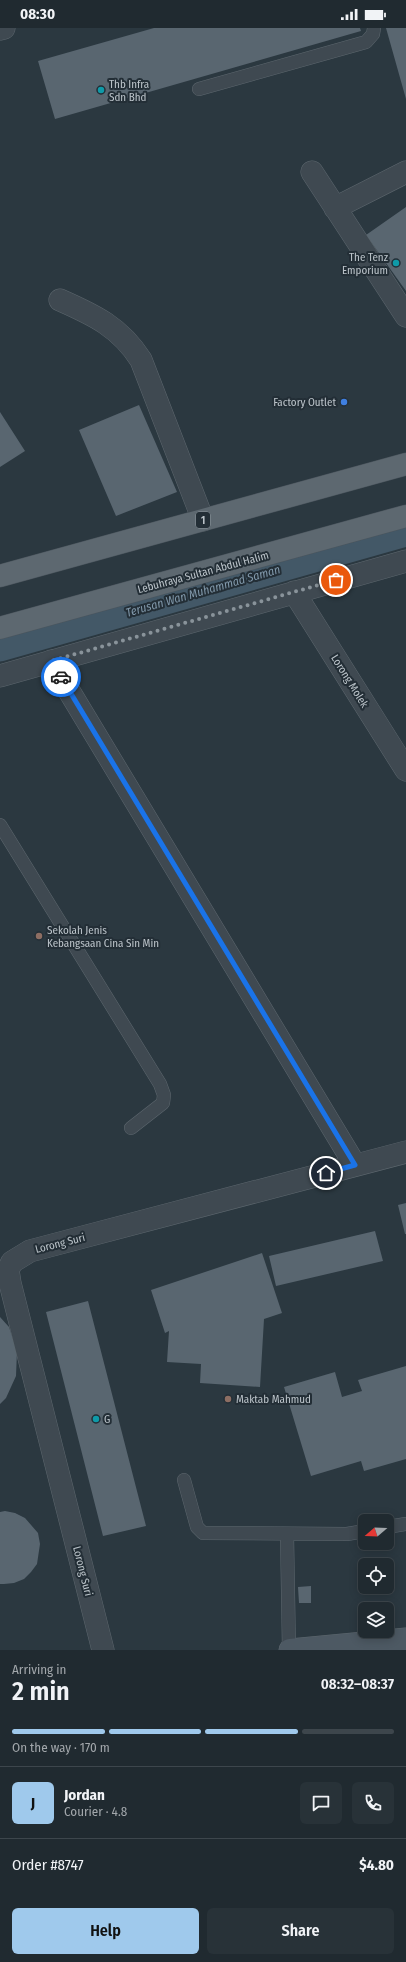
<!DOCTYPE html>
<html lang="en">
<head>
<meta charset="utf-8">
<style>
  body { margin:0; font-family:"Fira Sans Condensed",sans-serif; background:#283238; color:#f1f3f6; height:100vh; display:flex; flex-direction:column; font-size:15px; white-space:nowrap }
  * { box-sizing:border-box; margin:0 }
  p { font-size:13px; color:#a2a7ab }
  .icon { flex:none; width:22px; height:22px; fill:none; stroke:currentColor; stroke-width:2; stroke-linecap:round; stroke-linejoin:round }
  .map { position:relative; height:1622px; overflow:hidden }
  .drawer { display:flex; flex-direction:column; background:#202a30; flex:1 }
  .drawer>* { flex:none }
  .needle { width:26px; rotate:251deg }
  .buttons { position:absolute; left:358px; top:1486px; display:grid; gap:8px }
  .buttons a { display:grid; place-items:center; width:36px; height:36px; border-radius:6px; background:#202a30; box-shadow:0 2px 10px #0003,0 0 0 1px #3d464c; font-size:20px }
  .pin { position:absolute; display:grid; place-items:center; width:34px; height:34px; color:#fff; margin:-17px; border:2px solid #fff; border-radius:50%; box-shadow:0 1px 4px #0007 }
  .courier { position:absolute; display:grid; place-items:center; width:40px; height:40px; margin:-20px; border:3px solid #1a73e8; border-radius:50%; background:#fff; color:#222; box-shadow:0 1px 5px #0007 }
  .headline em { font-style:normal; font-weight:600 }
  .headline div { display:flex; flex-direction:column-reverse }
  .headline { display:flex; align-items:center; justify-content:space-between; height:68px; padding:0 12px }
  h1 { font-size:26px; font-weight:600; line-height:30px }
  .bar { display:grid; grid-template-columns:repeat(4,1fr); gap:6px 4px; align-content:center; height:48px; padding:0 12px }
  .bar i { height:5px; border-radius:3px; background:#3d464c }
  .bar .selected { background:#9fc9ec }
  .bar p { grid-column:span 4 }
  .line { display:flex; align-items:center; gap:10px; padding:0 12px; border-top:1px solid #3d464c }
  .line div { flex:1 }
  .round { display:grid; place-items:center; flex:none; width:42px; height:42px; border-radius:6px; background:#283238 }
  .primary-button { display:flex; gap:8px; margin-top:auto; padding:8px 12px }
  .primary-button a { flex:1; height:46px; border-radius:6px; background:#9fc9ec; color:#111; font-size:16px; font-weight:600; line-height:46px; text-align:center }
  .primary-button a+a { background:#283238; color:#f1f3f6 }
  .status { display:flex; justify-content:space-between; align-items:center; height:28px; padding:0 20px; background:#202a30; direction:ltr }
  .status svg { height:11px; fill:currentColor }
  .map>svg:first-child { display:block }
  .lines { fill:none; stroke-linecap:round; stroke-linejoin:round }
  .canal { stroke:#435867; stroke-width:25 }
  .building { fill:#596670 }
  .lane-casing { stroke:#5d676e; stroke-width:14 }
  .street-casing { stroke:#5d676e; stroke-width:23 }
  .secondary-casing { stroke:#5d676e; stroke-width:23 }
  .primary-casing { stroke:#4b555d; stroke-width:23 }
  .lane { stroke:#3f4951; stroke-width:13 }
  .street { stroke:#3f4951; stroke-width:22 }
  .secondary { stroke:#4d5963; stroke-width:22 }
  .primary { stroke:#5d6870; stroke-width:22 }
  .done { stroke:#89939a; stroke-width:4; stroke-dasharray:0 7.2 }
  .route { stroke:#1a73e8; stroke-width:5 }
  .culture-dot { fill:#0f9aa8; stroke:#232e36; stroke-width:1.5 }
  .shop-dot { fill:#3f7fe0; stroke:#232e36; stroke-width:1.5 }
  .education-dot { fill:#8d6e63; stroke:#232e36; stroke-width:1.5 }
  .labels { text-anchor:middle; stroke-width:4; stroke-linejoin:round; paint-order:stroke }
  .shield { fill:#232e36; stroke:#8e979e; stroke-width:1 }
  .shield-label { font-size:10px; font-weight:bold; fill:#bcc4ca }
  .poi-label { font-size:11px; fill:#bcc4ca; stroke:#232e36; text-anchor:start }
  .street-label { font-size:11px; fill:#bcc4ca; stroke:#232e36 }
  .water-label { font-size:12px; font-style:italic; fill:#8198aa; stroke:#232e36 }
</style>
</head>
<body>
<div class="status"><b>08:30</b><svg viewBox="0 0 49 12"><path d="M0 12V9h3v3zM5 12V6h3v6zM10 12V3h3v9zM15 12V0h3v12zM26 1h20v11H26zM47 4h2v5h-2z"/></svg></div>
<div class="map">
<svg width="406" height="1622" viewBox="0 0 406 1622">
  <rect width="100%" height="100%" fill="#2b3840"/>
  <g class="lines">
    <path class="canal" d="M 0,621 L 406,506"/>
  </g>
  <path class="building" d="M 154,0 L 360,0 L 361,3 L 55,91 L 38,33 Z
    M 386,0 L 406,0 L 406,71 Z
    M 406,179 L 406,263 L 366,207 Z
    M 139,377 L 177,464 L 116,488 L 79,402 Z
    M 0,384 L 25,423 L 0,439 Z
    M 406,1175 L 406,1206 L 405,1206 L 398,1177 Z
    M 375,1203 L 383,1233 L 276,1258 L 269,1228 Z
    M 262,1225 L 282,1285 L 264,1291 L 260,1359 L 200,1355 L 201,1336 L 167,1334 L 169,1303 L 165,1305 L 151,1262 Z
    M 88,1273 L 146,1498 L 103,1508 L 46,1284 Z
    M 0,1289 L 9,1299 L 17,1323 L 16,1348 L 6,1370 L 0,1376 Z
    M 406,1338 L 406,1431 L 364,1443 L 361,1433 L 311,1448 L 284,1359 L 335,1344 L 342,1369 L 362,1363 L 358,1352 Z
    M 5,1483 L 15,1485 L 25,1490 L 38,1505 L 40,1516 L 37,1536 L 31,1544 L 24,1551 L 14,1555 L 4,1556 L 0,1556 L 0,1484 Z
    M 311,1558 L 311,1575 L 299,1575 L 298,1559 Z"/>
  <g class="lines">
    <defs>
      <path id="lane" d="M 199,61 L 366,14 L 373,6 L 374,0
        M 0,797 L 160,1056 L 164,1067 L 163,1075 L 131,1100
        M 184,1452 L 197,1499 L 203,1505 L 347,1506 L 365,1503
        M 387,1499 L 406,1496
        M 287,1506 L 289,1622"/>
      <path id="street" d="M 0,1 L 4,0
        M 312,144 L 406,288
        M 335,180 L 406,144
        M 60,272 C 94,287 120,299 141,332 L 203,492
        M 294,564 L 406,742
        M 51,633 L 355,1137
        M 0,648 L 406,533
        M 103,1622 L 10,1255 L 8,1242 L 12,1234 L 30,1223 L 406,1124"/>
      <path id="secondary" d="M 290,1622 L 406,1611"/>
      <path id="primary" d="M 0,548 L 406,436
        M 0,600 L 406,488"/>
    </defs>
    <use href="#lane" class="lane-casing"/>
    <use href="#street" class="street-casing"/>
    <use href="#secondary" class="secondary-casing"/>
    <use href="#primary" class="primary-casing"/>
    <use href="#lane" class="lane"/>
    <use href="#street" class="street"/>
    <use href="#secondary" class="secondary"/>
    <use href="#primary" class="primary"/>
  </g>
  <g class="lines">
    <path class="done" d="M 61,649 L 51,633 L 336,552"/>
    <path class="route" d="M 61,649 L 355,1137 L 326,1145"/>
  </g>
  <g class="culture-dot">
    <circle cx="101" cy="62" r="4"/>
    <circle cx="396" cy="235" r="4"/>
    <circle cx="96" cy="1391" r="4"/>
  </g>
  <circle class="shop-dot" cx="344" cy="374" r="4"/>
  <g class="education-dot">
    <circle cx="39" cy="908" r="4"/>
    <circle cx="228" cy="1371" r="4"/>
  </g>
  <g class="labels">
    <rect class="shield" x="196" y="484" width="14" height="16" rx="3"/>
    <g class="shield-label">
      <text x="203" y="496">1</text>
    </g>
    <g class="poi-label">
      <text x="109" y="60">Thb Infra<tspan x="109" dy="13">Sdn Bhd</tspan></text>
      <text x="388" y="233" text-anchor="end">The Tenz<tspan x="388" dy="13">Emporium</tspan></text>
      <text x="336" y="378" text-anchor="end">Factory Outlet</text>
      <text x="47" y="906">Sekolah Jenis<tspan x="47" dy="13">Kebangsaan Cina Sin Min</tspan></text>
      <text x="236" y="1375">Maktab Mahmud</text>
      <text x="104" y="1395">G</text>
    </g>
    <g class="street-label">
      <text transform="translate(203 544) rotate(-15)" y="4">Lebuhraya Sultan Abdul Halim</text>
      <text transform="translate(350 653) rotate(58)" y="4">Lorong Molek</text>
      <text transform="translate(60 1215) rotate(-14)" y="4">Lorong Suri</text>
      <text transform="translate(83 1543) rotate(76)" y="4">Lorong Suri</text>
    </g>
    <g class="water-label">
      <text transform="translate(203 563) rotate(-16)" y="4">Terusan Wan Muhammad Saman</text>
    </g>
  </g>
</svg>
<div class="buttons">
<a><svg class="needle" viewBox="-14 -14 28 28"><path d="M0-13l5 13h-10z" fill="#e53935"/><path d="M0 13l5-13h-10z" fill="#a2a7ab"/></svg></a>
<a><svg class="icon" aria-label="locate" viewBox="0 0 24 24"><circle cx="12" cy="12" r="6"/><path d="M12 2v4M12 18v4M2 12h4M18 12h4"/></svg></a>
<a><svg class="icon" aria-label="layers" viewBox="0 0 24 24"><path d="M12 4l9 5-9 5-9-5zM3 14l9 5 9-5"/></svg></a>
</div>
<div class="pin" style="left:336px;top:552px;background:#ea580c"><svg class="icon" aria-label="bag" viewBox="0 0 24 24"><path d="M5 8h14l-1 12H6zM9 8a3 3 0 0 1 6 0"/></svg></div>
<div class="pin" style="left:326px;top:1145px;background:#1f2937"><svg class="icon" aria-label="home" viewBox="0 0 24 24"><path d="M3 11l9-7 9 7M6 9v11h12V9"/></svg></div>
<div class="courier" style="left:61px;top:649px"><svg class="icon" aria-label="car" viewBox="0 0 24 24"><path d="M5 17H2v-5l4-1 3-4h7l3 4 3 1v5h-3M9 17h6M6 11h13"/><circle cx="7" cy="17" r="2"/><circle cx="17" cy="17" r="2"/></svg></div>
</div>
<section class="drawer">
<div class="headline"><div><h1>2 min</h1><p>Arriving in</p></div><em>08:32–08:37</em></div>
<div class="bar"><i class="selected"></i><i class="selected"></i><i class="selected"></i><i></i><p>On the way · 170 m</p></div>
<div class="line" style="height:72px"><b class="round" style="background:#9fc9ec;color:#111">J</b><div><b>Jordan</b><p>Courier · 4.8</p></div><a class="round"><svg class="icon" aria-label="chat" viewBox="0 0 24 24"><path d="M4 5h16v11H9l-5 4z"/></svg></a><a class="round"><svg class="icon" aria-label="phone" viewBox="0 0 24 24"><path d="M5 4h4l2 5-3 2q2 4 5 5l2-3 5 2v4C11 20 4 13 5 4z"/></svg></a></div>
<div class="line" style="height:52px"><div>Order #8747</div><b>$4.80</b></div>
<div class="primary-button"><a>Help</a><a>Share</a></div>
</section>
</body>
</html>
